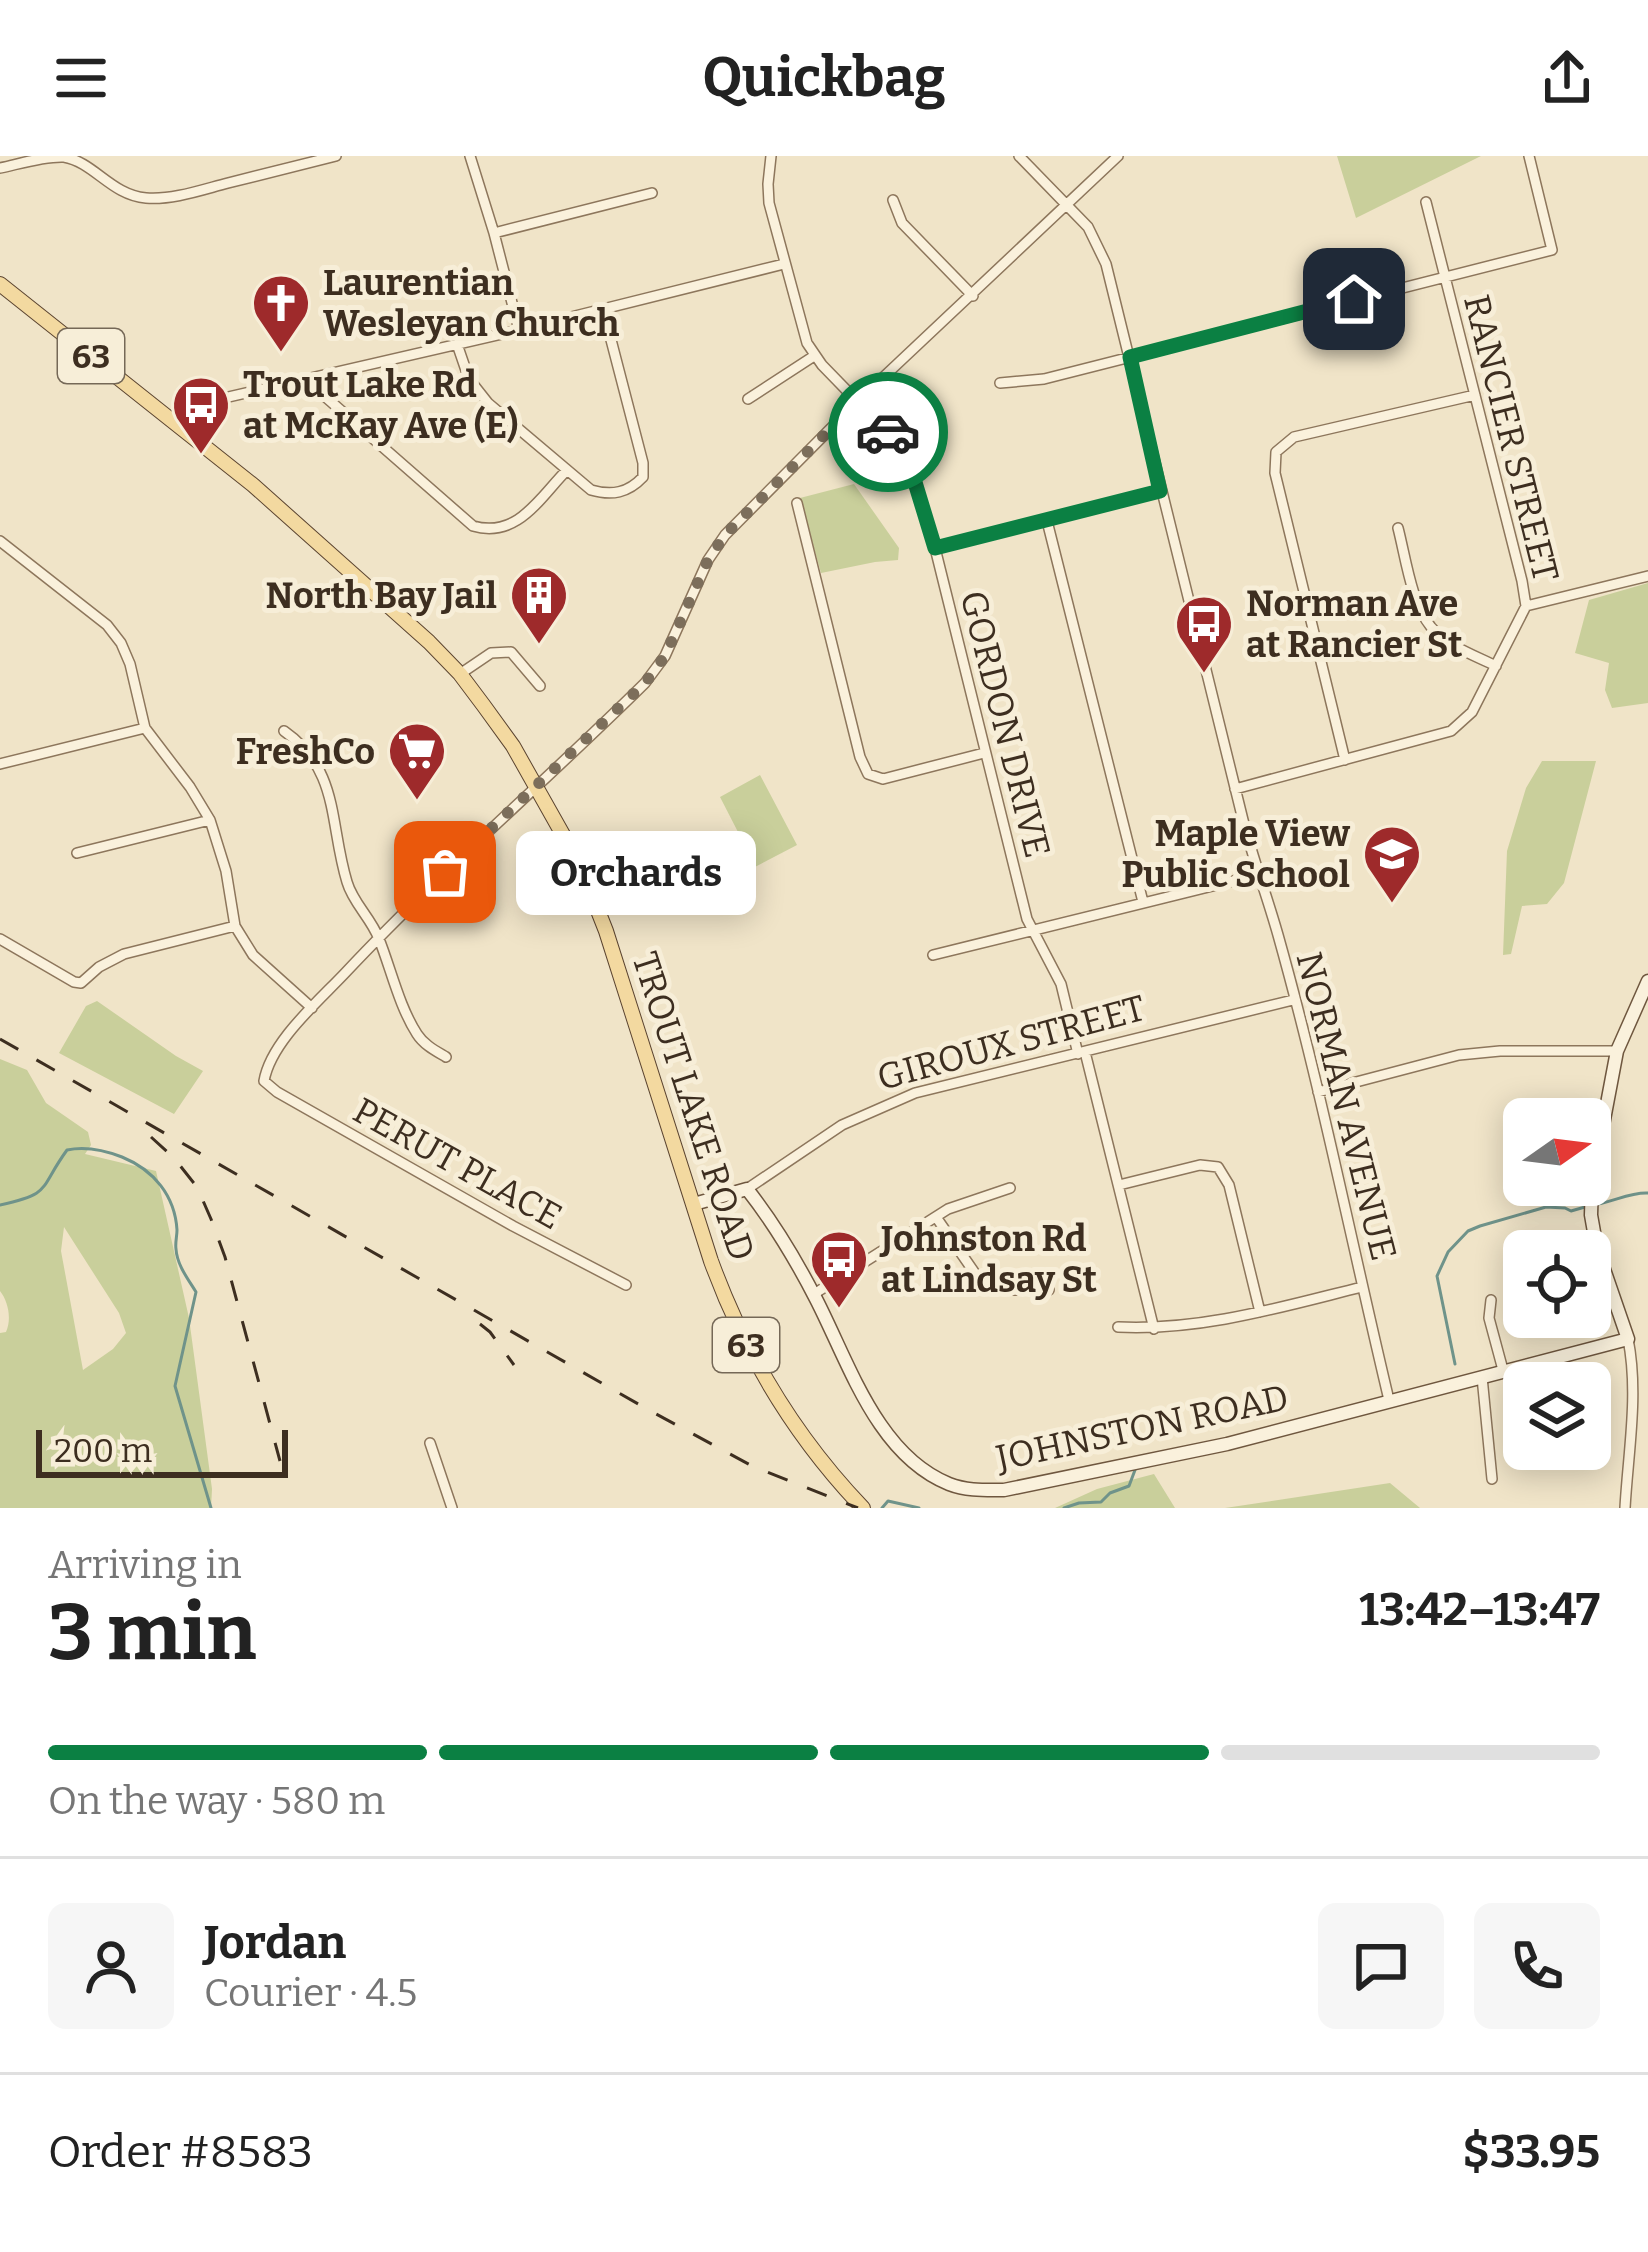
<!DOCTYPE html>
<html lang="en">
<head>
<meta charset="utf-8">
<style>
  body { margin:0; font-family:Bitter,serif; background:#f6f6f6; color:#222; height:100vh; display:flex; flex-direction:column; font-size:45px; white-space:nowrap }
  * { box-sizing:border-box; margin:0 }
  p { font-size:39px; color:#767676 }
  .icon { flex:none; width:66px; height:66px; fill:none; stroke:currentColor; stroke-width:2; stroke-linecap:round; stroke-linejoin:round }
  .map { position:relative; height:1352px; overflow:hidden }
  .side { display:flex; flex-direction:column; background:#fff; flex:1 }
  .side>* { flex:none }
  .needle { width:78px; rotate:76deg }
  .tools { position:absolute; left:1503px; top:942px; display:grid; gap:24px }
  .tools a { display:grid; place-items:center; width:108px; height:108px; border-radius:18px; background:#fff; box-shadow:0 6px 30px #0003; font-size:60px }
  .scale { position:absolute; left:36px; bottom:30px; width:252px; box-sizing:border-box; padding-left:12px; border:6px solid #3d2e20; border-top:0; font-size:33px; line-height:42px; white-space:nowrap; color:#3d2e20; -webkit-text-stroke:9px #f7eed8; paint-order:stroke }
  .pin { position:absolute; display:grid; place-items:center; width:102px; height:102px; color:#fff; margin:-51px; border-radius:24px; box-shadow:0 6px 18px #0006 }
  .courier { position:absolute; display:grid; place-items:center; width:120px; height:120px; margin:-60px; border:9px solid #0b8043; border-radius:50%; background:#fff; color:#222; box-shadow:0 3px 15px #0007 }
  .bubble { position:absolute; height:84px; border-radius:18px; background:#fff; box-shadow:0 6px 30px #0003; font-size:39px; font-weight:700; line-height:84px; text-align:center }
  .overview em { font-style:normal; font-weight:700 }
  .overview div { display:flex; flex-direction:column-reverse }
  .overview { display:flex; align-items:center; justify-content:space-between; height:204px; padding:0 48px }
  h1 { font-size:78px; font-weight:700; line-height:90px }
  .bar { display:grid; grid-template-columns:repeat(4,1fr); gap:18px 12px; align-content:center; height:144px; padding:0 48px }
  .bar i { height:15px; border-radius:9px; background:#e0e0e0 }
  .bar .current { background:#0b8043 }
  .bar p { grid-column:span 4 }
  .line { display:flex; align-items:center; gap:30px; padding:0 48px; border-top:3px solid #e0e0e0 }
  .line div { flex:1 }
  .round { display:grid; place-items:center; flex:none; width:126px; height:126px; border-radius:18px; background:#f6f6f6 }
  header { display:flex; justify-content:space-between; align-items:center; height:156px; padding:0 48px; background:#fff; font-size:54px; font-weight:700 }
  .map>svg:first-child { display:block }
  .green { fill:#c9cf9b; fill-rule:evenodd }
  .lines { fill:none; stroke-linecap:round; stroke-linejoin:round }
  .stream { stroke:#6f938a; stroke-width:3 }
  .street-casing { stroke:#8d765c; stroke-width:12 }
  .secondary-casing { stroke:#6f573f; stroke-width:15 }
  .primary-casing { stroke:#5b4430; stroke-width:16 }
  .street { stroke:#faf1dc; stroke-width:9 }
  .secondary { stroke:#faf1dc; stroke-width:12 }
  .primary { stroke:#f3d9a0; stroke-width:14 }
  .rail { stroke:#3d2e20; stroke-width:3; stroke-dasharray:21 21; stroke-linecap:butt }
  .done { stroke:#7c6e5b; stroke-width:12; stroke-dasharray:0 21.6 }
  .route { stroke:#0b8043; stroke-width:15 }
  .labels { text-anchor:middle; stroke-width:10; stroke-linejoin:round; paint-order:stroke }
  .shield { fill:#f7eed8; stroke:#756857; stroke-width:3 }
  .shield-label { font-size:33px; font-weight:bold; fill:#3d2e20 }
  .poi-label { font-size:36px; font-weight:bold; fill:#3d2e20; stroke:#f7eed8; text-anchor:start }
  .street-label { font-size:36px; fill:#3d2e20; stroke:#f7eed8 }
</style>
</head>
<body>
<header><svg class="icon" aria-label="menu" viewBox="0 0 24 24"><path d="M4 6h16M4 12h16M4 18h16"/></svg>Quickbag<svg class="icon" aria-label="share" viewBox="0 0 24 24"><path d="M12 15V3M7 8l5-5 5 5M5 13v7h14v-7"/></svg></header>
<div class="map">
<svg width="1648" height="1352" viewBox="0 0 1648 1352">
  <rect width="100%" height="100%" fill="#f0e4c8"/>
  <path class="green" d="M 1337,0 L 1481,0 L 1356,62 Z
    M 854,328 L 899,392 L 898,404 L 875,406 L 821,417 L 800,342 Z
    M 1648,427 L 1648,547 L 1612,552 L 1605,534 L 1609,507 L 1575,497 L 1589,444 Z
    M 1542,605 L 1596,605 L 1564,727 L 1547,748 L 1522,750 L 1511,798 L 1503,799 L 1507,695 L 1526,632 Z
    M 760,619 L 797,689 L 715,732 L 697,698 L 738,676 L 720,641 Z
    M 97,845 L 176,900 L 203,915 L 174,958 L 59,897 L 86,850 Z
    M 0,903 L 27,914 L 46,947 L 88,976 L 91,989 L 85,998 L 156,1015 L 189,1162 L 212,1333 L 211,1352 L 0,1352 L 0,1177 L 6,1176 C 12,1163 8,1145 0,1135 ZM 64,1071 L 119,1157 L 126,1177 L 113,1193 L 83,1214 L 61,1095 Z
    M 1154,1318 L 1175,1352 L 1055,1352 L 1097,1333 Z
    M 1390,1327 L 1420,1352 L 1225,1352 Z"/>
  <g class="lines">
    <path class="stream" d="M 1598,1048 C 1615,1045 1631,1036 1648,1037
      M 0,1049 C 53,1037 38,1034 67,994 C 86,990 104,994 122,1001 C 154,1014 175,1040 177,1074 C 177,1080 175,1087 176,1093 C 177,1109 188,1123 196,1136 L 175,1230 L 211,1352
      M 1455,1208 L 1437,1120 L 1448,1096 L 1468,1075 L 1480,1070 L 1546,1051 L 1565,1052 L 1571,1055 L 1585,1051
      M 882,1352 L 888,1345 L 919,1352
      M 1064,1352 L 1079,1347 L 1101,1346 L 1110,1337 L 1129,1330 L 1135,1314"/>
    <defs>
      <path id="street" d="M 470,0 L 494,77 L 519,174
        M 771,0 L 768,28 L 769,47 L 807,187 L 822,209 L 892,281 L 910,311 L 935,392 L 1027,763 L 1061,828 L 1078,898
        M 1019,0 L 1088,71 L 1106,108 L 1243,664 C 1253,703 1267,740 1278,779 C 1321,932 1352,1089 1389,1244
        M 0,12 C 19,8 44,0 64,1 C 94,6 111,39 146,42 C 173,44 201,34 228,27 C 264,18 300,9 336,0
        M 893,44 L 902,67 L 973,140
        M 494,77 L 652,37
        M 457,188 L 469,223 L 488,247 L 591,334 C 612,340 628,337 643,321 L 643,307 L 603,153
        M 305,223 L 473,370 C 518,383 540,341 567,314
        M 1000,227 L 1044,223 L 1552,94 L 1529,0
        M 748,243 L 814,200
        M 176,268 L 190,252 L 198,248 L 519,174 L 784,108
        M 797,347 L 860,601 L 868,618 L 883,623 L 984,597
        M 1047,365 L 1143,746
        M 1398,372 C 1406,403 1411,446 1431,471 C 1447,490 1474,499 1496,510
        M 0,385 L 107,469 L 121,487 L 130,508 L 145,572 L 190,631 L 210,664 L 226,715 L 235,770 L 253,799 L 312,852
        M 935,392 L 1160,335
        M 1526,450 L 1648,420
        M 460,518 L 491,497 L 511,496 L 540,530
        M 284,575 C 340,614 329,667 347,726 C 353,747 371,762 379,783 C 391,813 399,850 417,878 C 424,889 436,895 446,901
        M 1345,604 L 1275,317 L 1276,296 L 1294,281 L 1475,239
        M 0,608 L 145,572
        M 1235,633 L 1451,575 L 1472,556 L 1526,450 L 1522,425 L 1426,46
        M 77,697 L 210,664
        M 0,783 L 74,826 L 81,827 L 99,811 L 124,798 L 235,770
        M 933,799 L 1257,719
        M 1085,896 L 1154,1173
        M 1318,936 L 1459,899 L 1500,895 L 1617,895
        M 1119,1029 L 1200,1009 L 1218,1011 L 1229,1029 L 1260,1156
        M 747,1033 L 842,969 L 915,937 L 1293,844
        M 936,1061 L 981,1126 L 1003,1134 L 1049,1134
        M 626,1129 L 513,1070 L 277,936 L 264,925 C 271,885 319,845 346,816 C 441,715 547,624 645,527 L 665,500 L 708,404 L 725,379 L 858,245 L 1118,0
        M 814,1138 L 948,1053 L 1010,1032
        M 1491,1144 L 1489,1162 L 1503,1214
        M 1118,1171 C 1202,1175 1281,1151 1362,1131
        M 1482,1221 L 1492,1323
        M 430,1287 L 452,1352
        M 1625,1352 C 1628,1297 1639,1238 1628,1183"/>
      <path id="secondary" d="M 694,1048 L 747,1033 C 773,1066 797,1106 816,1143 C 849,1207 877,1299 949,1328 C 967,1335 985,1334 1004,1334 L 1227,1288 L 1628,1183 L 1597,1093 L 1591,1059 L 1592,1027 L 1617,895 L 1648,825"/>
      <path id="primary" d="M 0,128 L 253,329 L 429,486 L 460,518 L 484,550 L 513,590 L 580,709 L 606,775 L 711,1105 C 745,1198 794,1280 863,1352"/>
    </defs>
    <use href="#street" class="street-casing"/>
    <use href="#secondary" class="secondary-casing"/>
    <use href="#primary" class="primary-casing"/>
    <use href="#street" class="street"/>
    <use href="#secondary" class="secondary"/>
    <use href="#primary" class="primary"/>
    <path class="rail" d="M 0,883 L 647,1253 L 752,1310 L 858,1352
      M 151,981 L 174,1002 L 197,1031 L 211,1063 L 225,1101 L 280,1305
      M 480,1168 L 490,1176 L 514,1209"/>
  </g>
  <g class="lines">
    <path class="done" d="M 445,716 L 645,527 L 665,500 L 708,404 L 725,379 L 858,245 L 888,276"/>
    <path class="route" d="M 888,276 L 910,310 L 935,392 L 1160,335 L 1130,201 L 1354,143"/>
  </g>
  <defs>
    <symbol id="church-pin" viewBox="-11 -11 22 30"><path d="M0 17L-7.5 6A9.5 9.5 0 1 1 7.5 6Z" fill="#9e2a2b" stroke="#f7eed8"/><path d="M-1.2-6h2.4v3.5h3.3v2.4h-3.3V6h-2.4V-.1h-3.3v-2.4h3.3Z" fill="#fff"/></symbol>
    <symbol id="bus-pin" viewBox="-11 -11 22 30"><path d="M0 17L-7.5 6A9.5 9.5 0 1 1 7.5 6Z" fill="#9e2a2b" stroke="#f7eed8"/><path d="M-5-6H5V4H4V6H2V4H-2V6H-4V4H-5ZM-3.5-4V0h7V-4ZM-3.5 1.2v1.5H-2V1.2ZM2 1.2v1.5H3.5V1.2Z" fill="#fff"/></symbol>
    <symbol id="building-pin" viewBox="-11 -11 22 30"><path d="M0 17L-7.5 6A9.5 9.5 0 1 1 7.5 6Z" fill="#9e2a2b" stroke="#f7eed8"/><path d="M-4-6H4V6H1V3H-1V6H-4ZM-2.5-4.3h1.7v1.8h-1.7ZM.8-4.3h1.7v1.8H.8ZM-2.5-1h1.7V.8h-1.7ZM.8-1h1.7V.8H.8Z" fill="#fff"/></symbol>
    <symbol id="supermarket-pin" viewBox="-11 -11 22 30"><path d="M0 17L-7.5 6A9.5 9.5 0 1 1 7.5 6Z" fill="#9e2a2b" stroke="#f7eed8"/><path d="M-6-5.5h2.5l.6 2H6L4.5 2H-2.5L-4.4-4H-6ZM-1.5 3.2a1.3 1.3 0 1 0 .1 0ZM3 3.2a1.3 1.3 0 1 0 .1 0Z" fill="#fff"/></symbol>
    <symbol id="school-pin" viewBox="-11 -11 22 30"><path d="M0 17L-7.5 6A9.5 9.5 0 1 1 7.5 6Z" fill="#9e2a2b" stroke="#f7eed8"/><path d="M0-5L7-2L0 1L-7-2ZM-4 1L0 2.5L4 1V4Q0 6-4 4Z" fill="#fff"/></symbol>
  </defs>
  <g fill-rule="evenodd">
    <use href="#church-pin" x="248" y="114" width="66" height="90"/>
    <use href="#bus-pin" x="168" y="216" width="66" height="90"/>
    <use href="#building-pin" x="506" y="406" width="66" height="90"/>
    <use href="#bus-pin" x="1171" y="435" width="66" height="90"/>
    <use href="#supermarket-pin" x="384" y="562" width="66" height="90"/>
    <use href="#school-pin" x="1359" y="665" width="66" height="90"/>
    <use href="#bus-pin" x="806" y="1070" width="66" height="90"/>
  </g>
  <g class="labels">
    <g class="shield">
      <rect x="58" y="173" width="66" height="54" rx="9"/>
      <rect x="713" y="1162" width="66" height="54" rx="9"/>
    </g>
    <g class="shield-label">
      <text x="91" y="212">63</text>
      <text x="746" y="1201">63</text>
    </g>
    <g class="poi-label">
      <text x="323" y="139">Laurentian<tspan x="323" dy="41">Wesleyan Church</tspan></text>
      <text x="243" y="241">Trout Lake Rd<tspan x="243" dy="41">at McKay Ave (E)</tspan></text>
      <text x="497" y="452" text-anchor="end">North Bay Jail</text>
      <text x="1246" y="460">Norman Ave<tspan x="1246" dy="41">at Rancier St</tspan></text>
      <text x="375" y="608" text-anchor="end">FreshCo</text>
      <text x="1350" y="690" text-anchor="end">Maple View<tspan x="1350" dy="41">Public School</tspan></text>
      <text x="881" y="1095">Johnston Rd<tspan x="881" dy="41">at Lindsay St</tspan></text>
    </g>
    <g class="street-label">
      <text transform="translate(1512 282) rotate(76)" y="13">RANCIER STREET</text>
      <text transform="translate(1006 568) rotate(76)" y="13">GORDON DRIVE</text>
      <text transform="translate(1011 886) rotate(-15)" y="13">GIROUX STREET</text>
      <text transform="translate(694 950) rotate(72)" y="13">TROUT LAKE ROAD</text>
      <text transform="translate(1347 950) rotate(76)" y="13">NORMAN AVENUE</text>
      <text transform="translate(458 1007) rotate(29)" y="13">PERUT PLACE</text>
      <text transform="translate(1142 1271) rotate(-12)" y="13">JOHNSTON ROAD</text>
    </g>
  </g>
</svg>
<div class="tools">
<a><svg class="needle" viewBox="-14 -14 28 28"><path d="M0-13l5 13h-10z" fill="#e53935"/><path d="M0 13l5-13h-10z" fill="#767676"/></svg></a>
<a><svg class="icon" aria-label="locate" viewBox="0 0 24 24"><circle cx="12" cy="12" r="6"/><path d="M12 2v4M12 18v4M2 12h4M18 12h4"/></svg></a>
<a><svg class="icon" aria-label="layers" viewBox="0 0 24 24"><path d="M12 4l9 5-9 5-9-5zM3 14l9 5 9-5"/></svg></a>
</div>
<div class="scale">200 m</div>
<div class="pin" style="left:445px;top:716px;background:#ea580c"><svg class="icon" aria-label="bag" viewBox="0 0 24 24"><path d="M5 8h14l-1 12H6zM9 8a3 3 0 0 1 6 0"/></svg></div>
<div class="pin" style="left:1354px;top:143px;background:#1f2937"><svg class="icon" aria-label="home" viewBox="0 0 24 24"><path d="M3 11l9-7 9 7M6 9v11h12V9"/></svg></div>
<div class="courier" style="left:888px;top:276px"><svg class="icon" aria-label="car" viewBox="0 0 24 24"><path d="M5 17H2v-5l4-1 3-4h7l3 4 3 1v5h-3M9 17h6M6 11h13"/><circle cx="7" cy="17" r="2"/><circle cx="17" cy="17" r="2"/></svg></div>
<div class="bubble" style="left:516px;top:675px;width:240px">Orchards</div>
</div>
<section class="side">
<div class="overview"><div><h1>3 min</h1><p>Arriving in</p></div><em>13:42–13:47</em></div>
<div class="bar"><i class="current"></i><i class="current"></i><i class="current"></i><i></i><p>On the way · 580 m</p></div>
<div class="line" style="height:216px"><a class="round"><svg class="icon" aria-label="person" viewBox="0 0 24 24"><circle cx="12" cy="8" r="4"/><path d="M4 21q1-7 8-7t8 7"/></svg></a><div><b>Jordan</b><p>Courier · 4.5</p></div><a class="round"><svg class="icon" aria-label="chat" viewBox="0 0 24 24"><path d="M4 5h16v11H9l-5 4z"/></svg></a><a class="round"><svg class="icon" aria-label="phone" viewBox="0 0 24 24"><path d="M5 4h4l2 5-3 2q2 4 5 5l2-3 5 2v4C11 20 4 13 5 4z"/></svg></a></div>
<div class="line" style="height:156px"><div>Order #8583</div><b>$33.95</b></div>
</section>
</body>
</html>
